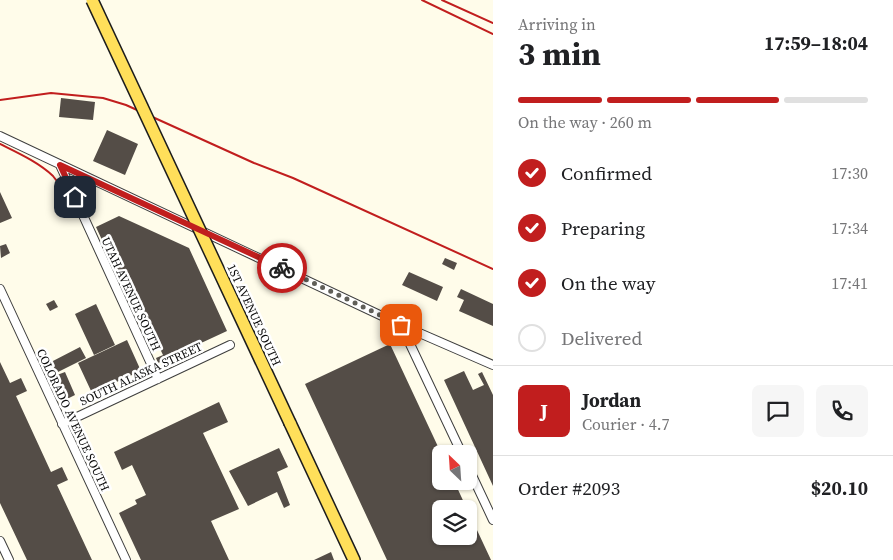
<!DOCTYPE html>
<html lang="en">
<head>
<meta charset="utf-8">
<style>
  body { margin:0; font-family:"Source Serif 4",serif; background:#f6f6f6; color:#202124; height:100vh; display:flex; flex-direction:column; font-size:19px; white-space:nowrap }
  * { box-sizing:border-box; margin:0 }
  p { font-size:16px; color:#757577 }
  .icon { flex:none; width:28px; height:28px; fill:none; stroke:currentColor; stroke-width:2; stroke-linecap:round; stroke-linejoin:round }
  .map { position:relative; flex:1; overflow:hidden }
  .side { display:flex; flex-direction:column; background:#fff; width:400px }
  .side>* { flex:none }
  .needle { width:32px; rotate:335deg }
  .controls { position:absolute; left:432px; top:445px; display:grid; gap:10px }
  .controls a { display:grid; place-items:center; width:45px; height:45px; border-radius:8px; background:#fff; box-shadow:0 1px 4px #0004; font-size:25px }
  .pin { position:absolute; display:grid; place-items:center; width:42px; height:42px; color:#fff; margin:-21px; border-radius:10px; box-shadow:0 2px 8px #0006 }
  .courier { position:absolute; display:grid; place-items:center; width:50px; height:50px; margin:-25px; border:4px solid #c11e1e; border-radius:50%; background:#fff; color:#222; box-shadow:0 1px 6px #0007 }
  .summary em { font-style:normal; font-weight:700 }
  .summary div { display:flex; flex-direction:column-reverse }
  .summary { display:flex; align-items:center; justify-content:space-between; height:85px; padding:0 25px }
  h1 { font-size:32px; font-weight:700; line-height:38px }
  .bar { display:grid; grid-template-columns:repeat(4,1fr); gap:8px 5px; align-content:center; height:60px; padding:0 25px }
  .bar i { height:6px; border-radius:4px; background:#e0e0e0 }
  .bar .active { background:#c11e1e }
  .bar p { grid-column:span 4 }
  .line { display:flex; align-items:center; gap:12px; padding:0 25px; border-top:1px solid #e0e0e0 }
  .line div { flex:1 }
  .round { display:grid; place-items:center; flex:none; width:52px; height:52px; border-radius:8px; background:#f6f6f6 }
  ol { padding:0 25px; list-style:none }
  li { display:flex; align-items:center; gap:15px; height:55px }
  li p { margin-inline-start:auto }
  li .icon { padding:5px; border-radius:50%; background:#c11e1e; color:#fff; stroke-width:4 }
  li:last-child { color:#757577 }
  li i { width:28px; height:28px; border:2px solid #e0e0e0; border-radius:50% }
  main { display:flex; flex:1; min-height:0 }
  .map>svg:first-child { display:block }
  .building { fill:#544d47 }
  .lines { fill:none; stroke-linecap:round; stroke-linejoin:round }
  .minor-casing { stroke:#3e3e3e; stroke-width:10 }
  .primary-casing { stroke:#1c1c1c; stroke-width:14 }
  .minor { stroke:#fff; stroke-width:8 }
  .primary { stroke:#ffdf5a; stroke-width:11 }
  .rail { stroke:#c11e1e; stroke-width:2 }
  .primary-bridge-casing { stroke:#1c1c1c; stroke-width:14; stroke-linecap:butt }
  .primary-bridge { stroke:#ffdf5a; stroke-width:11 }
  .done { stroke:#605f59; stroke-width:5; stroke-dasharray:0 9 }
  .route { stroke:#c11e1e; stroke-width:6 }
  .labels { text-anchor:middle; stroke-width:5; stroke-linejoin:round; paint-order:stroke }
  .street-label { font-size:12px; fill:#0b0b0b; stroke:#fff }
</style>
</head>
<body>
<main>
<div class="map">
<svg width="493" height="560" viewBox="0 0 493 560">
  <rect width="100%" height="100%" fill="#fffcea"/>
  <path class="building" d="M 61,98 L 95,102 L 93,120 L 59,117 Z
    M 107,130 L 138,144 L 125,175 L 93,161 Z
    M 0,192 L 12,218 L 0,223 Z
    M 119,216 L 189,248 L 227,331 L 158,363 L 156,358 L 163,355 L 151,330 L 145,333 L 96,227 Z
    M 6,244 L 10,253 L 1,258 L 0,246 Z
    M 445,258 L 457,263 L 454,270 L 442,264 Z
    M 409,272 L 443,287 L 437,301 L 402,285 Z
    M 461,289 L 493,304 L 493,326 L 459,311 L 464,300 L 457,297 Z
    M 54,300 L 58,307 L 50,311 L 46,304 Z
    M 96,304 L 115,345 L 94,355 L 75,314 Z
    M 127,340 L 141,371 L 92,393 L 78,363 Z
    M 390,344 L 441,453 L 441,481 L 454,481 L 467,509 L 441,509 L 441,536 L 469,536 L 469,513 L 491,560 L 387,560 L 305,384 Z
    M 80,347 L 86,358 L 56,373 L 51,362 Z
    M 0,362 L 10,383 L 21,378 L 27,391 L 16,396 L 51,472 L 62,467 L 68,480 L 57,485 L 92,560 L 27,560 L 0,503 Z
    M 464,371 L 473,390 L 484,385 L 478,374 L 482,372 L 493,395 L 493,486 L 444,380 Z
    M 65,372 L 75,395 L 67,399 L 57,375 Z
    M 219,402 L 228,422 L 203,433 L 239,509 L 211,521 L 229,560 L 141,560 L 119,513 L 137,504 L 135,500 L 146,495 L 132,465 L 122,470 L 114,452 Z
    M 279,448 L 288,467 L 277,472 L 290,505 L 284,508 L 277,492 L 248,506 L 229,471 Z
    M 331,552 L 334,560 L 314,560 Z"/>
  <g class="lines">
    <defs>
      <path id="minor" d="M 0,136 L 401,325 L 493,365
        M 60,165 L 158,379
        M 0,289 L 126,560
        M 401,325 L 462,454
        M 62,424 L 230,345
        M 469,469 L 493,520
        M 0,541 L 9,560"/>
      <path id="primary" d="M 290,423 L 354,560"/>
    </defs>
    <use href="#minor" class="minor-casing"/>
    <use href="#primary" class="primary-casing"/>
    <use href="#minor" class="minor"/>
    <use href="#primary" class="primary"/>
    <path class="rail" d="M 422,0 L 493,34
      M 442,0 L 493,23
      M 0,100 L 51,93 L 103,98 L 126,105 L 254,163 L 293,178 L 493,269
      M 0,144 C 18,153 38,162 53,176 C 57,181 61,187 65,192"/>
    <defs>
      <path id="primary-bridge" d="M 92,0 L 290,423"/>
    </defs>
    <use href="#primary-bridge" class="primary-bridge-casing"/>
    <use href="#primary-bridge" class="primary-bridge"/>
  </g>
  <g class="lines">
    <path class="done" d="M 282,268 L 401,325"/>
    <path class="route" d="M 75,197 L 60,165 L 282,268"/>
  </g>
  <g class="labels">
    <g class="street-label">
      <text transform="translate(131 294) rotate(65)" y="4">UTAH AVENUE SOUTH</text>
      <text transform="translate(254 315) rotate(65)" y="4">1ST AVENUE SOUTH</text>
      <text transform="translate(141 374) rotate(-25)" y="4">SOUTH ALASKA STREET</text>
      <text transform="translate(73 420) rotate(65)" y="4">COLORADO AVENUE SOUTH</text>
    </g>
  </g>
</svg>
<div class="controls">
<a><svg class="needle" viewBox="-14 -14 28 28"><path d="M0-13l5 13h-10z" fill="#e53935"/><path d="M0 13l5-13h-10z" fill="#757577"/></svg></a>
<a><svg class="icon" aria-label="layers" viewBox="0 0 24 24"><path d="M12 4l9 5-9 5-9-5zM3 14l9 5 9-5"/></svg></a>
</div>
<div class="pin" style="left:401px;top:325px;background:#ea580c"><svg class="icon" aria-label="bag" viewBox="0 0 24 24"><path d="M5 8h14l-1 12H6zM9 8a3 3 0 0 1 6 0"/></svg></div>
<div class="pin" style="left:75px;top:197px;background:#1f2937"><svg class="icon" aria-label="home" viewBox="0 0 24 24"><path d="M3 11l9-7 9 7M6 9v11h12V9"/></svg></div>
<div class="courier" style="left:282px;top:268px"><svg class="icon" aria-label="bike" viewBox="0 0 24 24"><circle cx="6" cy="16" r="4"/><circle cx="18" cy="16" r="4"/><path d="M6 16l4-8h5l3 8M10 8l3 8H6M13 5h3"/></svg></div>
</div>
<section class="side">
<div class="summary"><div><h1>3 min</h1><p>Arriving in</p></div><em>17:59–18:04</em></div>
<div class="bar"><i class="active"></i><i class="active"></i><i class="active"></i><i></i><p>On the way · 260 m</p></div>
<ol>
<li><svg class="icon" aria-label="check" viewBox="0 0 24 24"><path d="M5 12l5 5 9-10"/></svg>Confirmed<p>17:30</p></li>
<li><svg class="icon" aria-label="check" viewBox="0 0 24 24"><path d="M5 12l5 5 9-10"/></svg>Preparing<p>17:34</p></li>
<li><svg class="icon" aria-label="check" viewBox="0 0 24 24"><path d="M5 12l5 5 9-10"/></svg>On the way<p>17:41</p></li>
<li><i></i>Delivered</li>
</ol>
<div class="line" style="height:90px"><b class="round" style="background:#c11e1e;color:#fff">J</b><div><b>Jordan</b><p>Courier · 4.7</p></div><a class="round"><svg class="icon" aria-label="chat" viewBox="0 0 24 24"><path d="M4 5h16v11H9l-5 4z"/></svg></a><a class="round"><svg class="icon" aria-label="phone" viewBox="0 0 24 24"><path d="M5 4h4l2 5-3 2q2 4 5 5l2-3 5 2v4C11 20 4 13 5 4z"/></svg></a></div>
<div class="line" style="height:65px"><div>Order #2093</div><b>$20.10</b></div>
</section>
</main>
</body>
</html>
